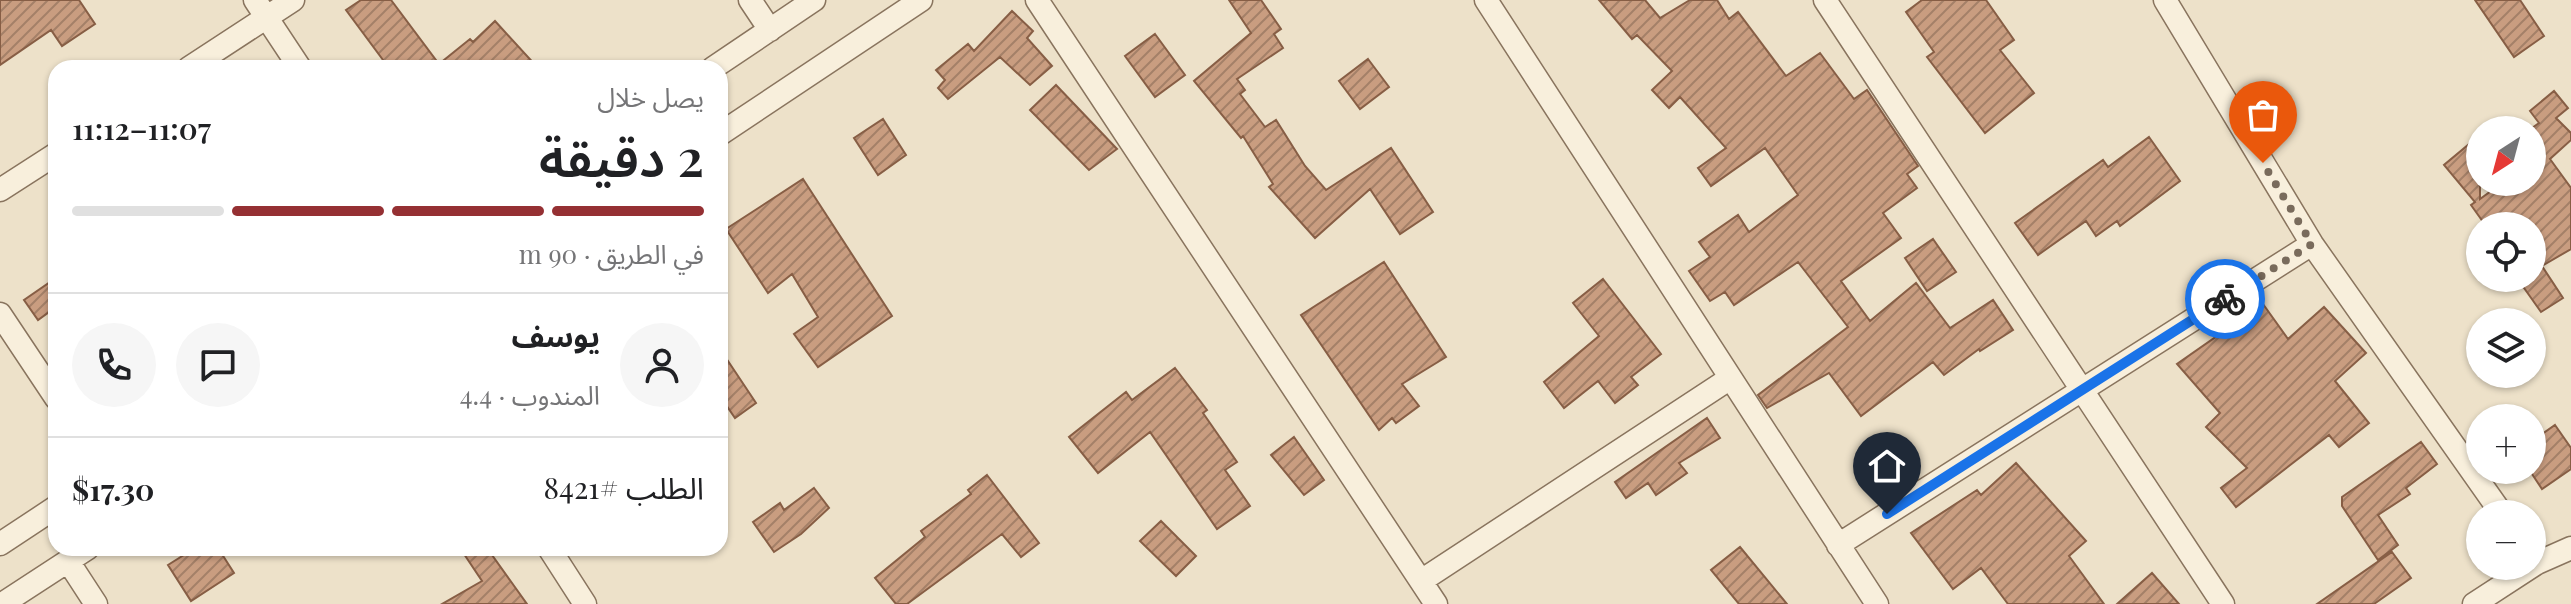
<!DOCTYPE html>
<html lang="ar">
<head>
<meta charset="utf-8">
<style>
  body { margin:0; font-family:"Playfair Display","Noto Sans Arabic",serif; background:#f6f6f6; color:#202124; direction:rtl; height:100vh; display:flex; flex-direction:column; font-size:30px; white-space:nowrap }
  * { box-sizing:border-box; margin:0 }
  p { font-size:26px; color:#757577 }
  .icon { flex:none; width:44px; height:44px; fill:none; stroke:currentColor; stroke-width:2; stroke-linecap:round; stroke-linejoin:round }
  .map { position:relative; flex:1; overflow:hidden; direction:ltr }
  .panel { position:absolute; left:48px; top:60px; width:680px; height:496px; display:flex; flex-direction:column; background:#fff; border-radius:24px; box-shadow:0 2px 6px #0004; direction:rtl }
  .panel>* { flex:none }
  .needle { width:52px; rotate:216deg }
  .fabs { position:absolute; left:2466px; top:116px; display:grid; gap:16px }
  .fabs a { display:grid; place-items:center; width:80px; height:80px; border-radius:50%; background:#fff; box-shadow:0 2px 6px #0004; font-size:40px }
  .pin { position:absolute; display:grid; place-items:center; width:68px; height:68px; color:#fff; margin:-82px -34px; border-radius:50% 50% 50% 0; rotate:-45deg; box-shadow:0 0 8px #0007 }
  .pin .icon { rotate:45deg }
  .courier { position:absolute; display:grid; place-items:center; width:80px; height:80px; margin:-40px; border:6px solid #1a73e8; border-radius:50%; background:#fff; color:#222; box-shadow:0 2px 10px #0007 }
  .overview em { font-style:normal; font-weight:600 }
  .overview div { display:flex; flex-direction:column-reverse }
  .overview { display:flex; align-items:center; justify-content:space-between; height:136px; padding:0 24px }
  h1 { font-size:52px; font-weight:600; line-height:60px }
  .bar { display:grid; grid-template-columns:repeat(4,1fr); gap:12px 8px; align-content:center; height:96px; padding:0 24px }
  .bar i { height:10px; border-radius:6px; background:#e0e0e0 }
  .bar .selected { background:#953033 }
  .bar p { grid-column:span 4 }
  .line { display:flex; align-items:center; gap:20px; padding:0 24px; border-top:2px solid #e0e0e0 }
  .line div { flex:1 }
  .round { display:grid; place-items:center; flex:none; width:84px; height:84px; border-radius:42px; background:#f6f6f6 }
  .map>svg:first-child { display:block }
  .building { fill:url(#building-hatch); stroke:#875e45; stroke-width:2 }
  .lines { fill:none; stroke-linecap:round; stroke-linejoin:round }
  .street-casing { stroke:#89745e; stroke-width:25 }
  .street { stroke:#f8efdc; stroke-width:22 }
  .done { stroke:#796b5c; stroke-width:8; stroke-dasharray:0 14.4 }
  .route { stroke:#1a73e8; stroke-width:10 }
</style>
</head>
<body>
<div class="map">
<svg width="2571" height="604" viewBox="0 0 2571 604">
  <defs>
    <pattern id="building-hatch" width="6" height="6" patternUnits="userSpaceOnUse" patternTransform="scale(2)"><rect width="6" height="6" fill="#c99d80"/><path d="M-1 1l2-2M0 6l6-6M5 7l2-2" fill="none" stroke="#a48068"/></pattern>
  </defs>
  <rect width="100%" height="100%" fill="#ede1c9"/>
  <path class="building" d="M 0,0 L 79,0 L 95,24 L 62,46 L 51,30 L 0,65 Z
    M 361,0 L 391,0 L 439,64 L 470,39 L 473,42 L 495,21 L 538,68 L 389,68 L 346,10 Z
    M 1229,0 L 1261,0 L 1281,29 L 1274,34 L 1283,48 L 1237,79 L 1245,90 L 1240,94 L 1265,127 L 1276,120 L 1305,166 L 1326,190 L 1391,148 L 1433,212 L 1400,234 L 1370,189 L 1315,238 L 1269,187 L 1273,184 L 1243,136 L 1241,138 L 1194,81 L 1251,33 Z
    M 1599,0 L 1645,0 L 1660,18 L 1690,0 L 1717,0 L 1729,19 L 1738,12 L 1786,76 L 1820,53 L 1854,99 L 1867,90 L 1918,166 L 1907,174 L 1917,188 L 1883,213 L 1901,238 L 1841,281 L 1870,321 L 1916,283 L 1950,328 L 1993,300 L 2013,330 L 1980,351 L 1979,349 L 1944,375 L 1933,362 L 1861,416 L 1829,373 L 1767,408 L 1758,395 L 1848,327 L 1798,262 L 1734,305 L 1725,292 L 1710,301 L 1689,271 L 1710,257 L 1699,242 L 1738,215 L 1749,232 L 1798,195 L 1765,148 L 1711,186 L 1698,168 L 1726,148 L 1680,97 L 1669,108 L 1652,90 L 1672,71 L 1637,35 L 1632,39 Z
    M 1922,0 L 1986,0 L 2014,40 L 2000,50 L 2034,93 L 1985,133 L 1927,57 L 1934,52 L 1906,12 Z
    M 2475,0 L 2520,0 L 2544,36 L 2514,57 Z
    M 1012,11 L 1033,31 L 1027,38 L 1052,66 L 1030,85 L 1000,57 L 948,99 L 938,88 L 945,80 L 936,70 L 968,44 L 974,51 Z
    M 1155,34 L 1185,75 L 1155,97 L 1125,56 Z
    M 1368,59 L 1389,87 L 1360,109 L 1339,81 Z
    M 1056,85 L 1117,149 L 1089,170 L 1030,110 Z
    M 2554,91 L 2568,108 L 2556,118 L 2571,133 L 2571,140 L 2550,159 L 2571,188 L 2571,249 L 2542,266 L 2563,298 L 2541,312 L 2517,278 L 2532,278 L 2532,226 L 2486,226 L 2471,205 L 2475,202 L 2444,165 L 2480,135 L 2480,199 L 2498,186 L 2501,190 L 2512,182 L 2532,182 L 2532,128 L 2539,123 L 2530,111 Z
    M 883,119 L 906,155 L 878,175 L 854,138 Z
    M 2149,137 L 2180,181 L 2120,226 L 2117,221 L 2096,236 L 2086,221 L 2038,255 L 2015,223 L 2103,160 L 2108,167 Z
    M 803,179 L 892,316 L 818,367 L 794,334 L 818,317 L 792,274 L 768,293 L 726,229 Z
    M 1933,239 L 1956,272 L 1927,291 L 1905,258 Z
    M 1384,262 L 1446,357 L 1402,384 L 1419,406 L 1396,423 L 1392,418 L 1379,430 L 1301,315 Z
    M 56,278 L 56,307 L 38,320 L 24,300 Z
    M 1603,279 L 1661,354 L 1631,377 L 1638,385 L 1615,403 L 1598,381 L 1564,408 L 1544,382 L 1599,336 L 1573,303 Z
    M 2263,304 L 2288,339 L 2324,307 L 2366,353 L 2335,381 L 2369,423 L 2339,447 L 2329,435 L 2236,507 L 2221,488 L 2247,468 L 2206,427 L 2220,413 L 2177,364 Z
    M 720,349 L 756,403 L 735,418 L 724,402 L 720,405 Z
    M 1175,368 L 1207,410 L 1203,413 L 1237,462 L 1225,470 L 1250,506 L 1217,529 L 1150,432 L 1098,473 L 1069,437 L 1126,392 L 1132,400 Z
    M 1707,418 L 1720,438 L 1679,463 L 1687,473 L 1656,495 L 1648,483 L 1626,498 L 1615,482 Z
    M 2555,425 L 2571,448 L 2571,469 L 2542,489 L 2532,474 L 2532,441 Z
    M 1294,437 L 1324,480 L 1304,495 L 1271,455 Z
    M 2421,442 L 2437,464 L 2406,488 L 2410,494 L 2378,515 L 2398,545 L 2378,560 L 2342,506 L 2342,497 Z
    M 2016,463 L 2086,541 L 2069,556 L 2104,604 L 2008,604 L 1981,568 L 1953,589 L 1911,533 L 1977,490 L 1981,495 Z
    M 987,475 L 1039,543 L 1021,557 L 1002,534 L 907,604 L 896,604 L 875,578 L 925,537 L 921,531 L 971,494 L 968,490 Z
    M 814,488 L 829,508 L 801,534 L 774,552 L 753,522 L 780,503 L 784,510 Z
    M 1161,521 L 1196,556 L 1176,576 L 1140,541 Z
    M 1740,547 L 1787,604 L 1739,604 L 1711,570 Z
    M 195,548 L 218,548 L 234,573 L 191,601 L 168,565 Z
    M 460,548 L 487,548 L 527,604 L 442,604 L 482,581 Z
    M 2392,552 L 2411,578 L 2374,604 L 2317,604 Z
    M 2152,573 L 2179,604 L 2117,604 Z"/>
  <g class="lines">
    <defs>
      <path id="street" d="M 255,0 L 300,68
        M 750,0 L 770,30
        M 1037,0 L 1436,604
        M 1486,0 L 1877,604
        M 1825,0 L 2223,604
        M 2165,0 L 2312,244 L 2502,514
        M 189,68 L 293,0
        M 713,68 L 814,0
        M 720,134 L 921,0
        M 0,190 L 56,154
        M 0,314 L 56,398
        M 0,544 L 56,507
        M 1838,545 L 2312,244
        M 549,548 L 585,604
        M 68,561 L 96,604
        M 1421,581 L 1729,379
        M 2,604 L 88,548
        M 2474,604 L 2537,563 L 2571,548"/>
    </defs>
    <use href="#street" class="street-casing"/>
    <use href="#street" class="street"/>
  </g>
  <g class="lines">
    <path class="done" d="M 2225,299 L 2312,244 L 2263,163"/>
    <path class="route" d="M 1887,514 L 2225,299"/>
  </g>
</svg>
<div class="fabs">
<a><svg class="needle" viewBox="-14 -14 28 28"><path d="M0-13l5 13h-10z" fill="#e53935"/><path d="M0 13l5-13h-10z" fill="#757577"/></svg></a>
<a><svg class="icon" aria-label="locate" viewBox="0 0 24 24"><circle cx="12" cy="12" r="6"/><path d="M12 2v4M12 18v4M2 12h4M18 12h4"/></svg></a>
<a><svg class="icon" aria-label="layers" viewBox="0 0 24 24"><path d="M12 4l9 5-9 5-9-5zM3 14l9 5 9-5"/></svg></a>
<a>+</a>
<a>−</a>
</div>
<div class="pin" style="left:2263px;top:163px;background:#ea580c"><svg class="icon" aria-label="bag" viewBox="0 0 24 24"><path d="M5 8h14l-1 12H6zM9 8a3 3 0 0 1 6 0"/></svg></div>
<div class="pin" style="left:1887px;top:514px;background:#1f2937"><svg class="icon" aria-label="home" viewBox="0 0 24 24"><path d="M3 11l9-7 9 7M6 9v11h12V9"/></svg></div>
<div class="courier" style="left:2225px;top:299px"><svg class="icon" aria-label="bike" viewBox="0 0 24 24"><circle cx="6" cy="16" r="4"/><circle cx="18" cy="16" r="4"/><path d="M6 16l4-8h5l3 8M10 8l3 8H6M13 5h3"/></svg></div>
<section class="panel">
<div class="overview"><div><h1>2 دقيقة</h1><p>يصل خلال</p></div><em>11:07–11:12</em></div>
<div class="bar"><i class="selected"></i><i class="selected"></i><i class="selected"></i><i></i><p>في الطريق · 90 m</p></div>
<div class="line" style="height:144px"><a class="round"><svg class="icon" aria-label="person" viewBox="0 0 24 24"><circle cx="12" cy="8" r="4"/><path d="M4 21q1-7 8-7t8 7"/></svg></a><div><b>يوسف</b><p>المندوب · 4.4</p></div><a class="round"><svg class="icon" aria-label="chat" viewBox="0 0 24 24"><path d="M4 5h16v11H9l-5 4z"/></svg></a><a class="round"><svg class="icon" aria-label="phone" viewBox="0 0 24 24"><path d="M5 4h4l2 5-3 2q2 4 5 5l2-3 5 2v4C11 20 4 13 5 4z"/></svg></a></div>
<div class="line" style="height:104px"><div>الطلب #8421</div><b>$17.30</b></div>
</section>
</div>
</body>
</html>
